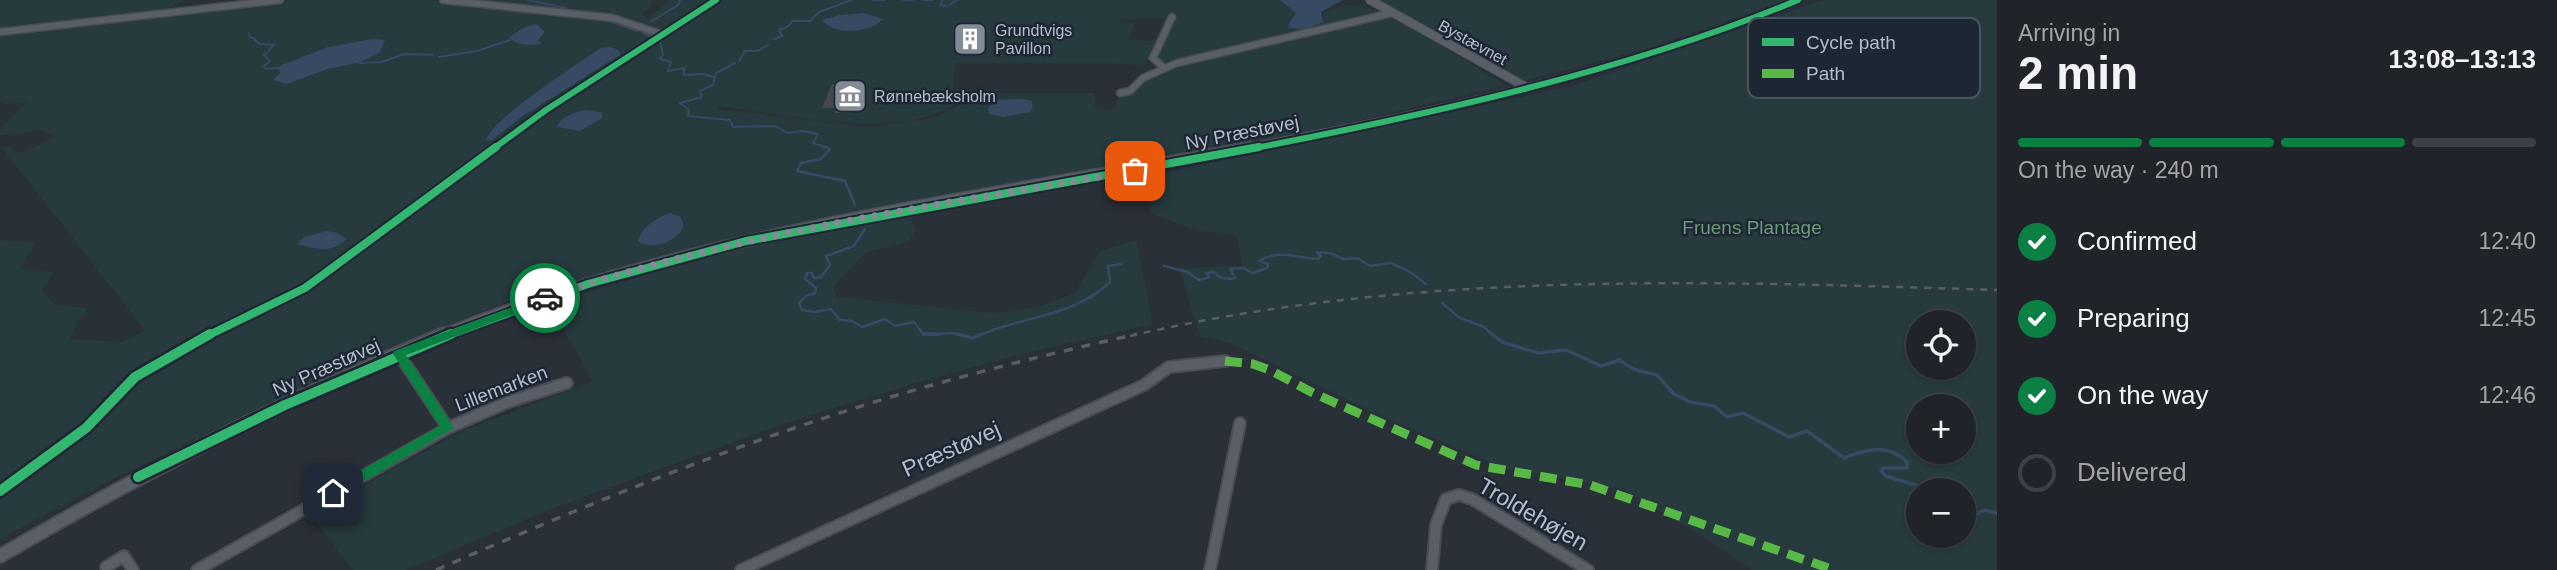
<!DOCTYPE html>
<html lang="en">
<head>
<meta charset="utf-8">
<style>
  body { margin:0; font-family:Helvetica,sans-serif; background:#282c32; color:#f1f3f6; height:100vh; display:flex; flex-direction:column; font-size:26px; white-space:nowrap }
  * { box-sizing:border-box; margin:0 }
  p { font-size:23px; color:#a2a4a8 }
  .icon { flex:none; width:38px; height:38px; fill:none; stroke:currentColor; stroke-width:2; stroke-linecap:round; stroke-linejoin:round }
  .map { position:relative; flex:1; overflow:hidden }
  .sheet { display:flex; flex-direction:column; background:#20242a; width:560px }
  .sheet>* { flex:none }
  .fabs { position:absolute; left:1906px; top:310px; display:grid; gap:14px }
  .fabs a { display:grid; place-items:center; width:70px; height:70px; border-radius:50%; background:#20242a; box-shadow:0 2px 5px #0004,0 0 0 2px #3d4147; font-size:35px }
  .pin { position:absolute; display:grid; place-items:center; width:60px; height:60px; color:#fff; margin:-30px; border-radius:14px; box-shadow:0 4px 10px #0006 }
  .courier { position:absolute; display:grid; place-items:center; width:70px; height:70px; margin:-35px; border:5px solid #0b8043; border-radius:50%; background:#fff; color:#222; box-shadow:0 2px 9px #0007 }
  .headline em { font-style:normal; font-weight:700 }
  .headline div { display:flex; flex-direction:column-reverse }
  .headline { display:flex; align-items:center; justify-content:space-between; height:119px; padding:0 21px }
  h1 { font-size:46px; font-weight:700; line-height:52px }
  .bar { display:grid; grid-template-columns:repeat(4,1fr); gap:10px 7px; align-content:center; height:84px; padding:0 21px }
  .bar i { height:9px; border-radius:5px; background:#3d4147 }
  .bar .current { background:#0b8043 }
  .bar p { grid-column:span 4 }
  ol { padding:0 21px; list-style:none }
  li { display:flex; align-items:center; gap:21px; height:77px }
  li p { margin-inline-start:auto }
  li .icon { padding:7px; border-radius:50%; background:#0b8043; color:#fff; stroke-width:4 }
  li:last-child { color:#a2a4a8 }
  li i { width:38px; height:38px; border:4px solid #3d4147; border-radius:50% }
  main { display:flex; flex:1; min-height:0 }
  .map>svg:first-child { display:block }
  .green { fill:#273a3e; fill-rule:evenodd }
  .water { fill:#384963 }
  .lines { fill:none; stroke-linecap:round; stroke-linejoin:round }
  .stream-far2 { stroke:#384963; stroke-width:2 }
  .stream-far1 { stroke:#384963; stroke-width:2.5 }
  .stream { stroke:#384963; stroke-width:3.5 }
  .building { fill:#444950 }
  .minor-far1-casing { stroke:#484c53; stroke-width:9 }
  .minor-casing { stroke:#484c53; stroke-width:14 }
  .tertiary-far2-casing { stroke:#484c53; stroke-width:10 }
  .tertiary-far1-casing { stroke:#484c53; stroke-width:13 }
  .tertiary-casing { stroke:#484c53; stroke-width:16 }
  .minor-far1 { stroke:#5a5e66; stroke-width:6 }
  .minor { stroke:#5a5e66; stroke-width:10 }
  .tertiary-far2 { stroke:#5a5e66; stroke-width:8 }
  .tertiary-far1 { stroke:#5a5e66; stroke-width:10 }
  .tertiary { stroke:#5a5e66; stroke-width:12 }
  .rail-far1 { stroke:#595d64; stroke-width:2.5; stroke-dasharray:7 7; stroke-linecap:butt }
  .rail { stroke:#595d64; stroke-width:3.5; stroke-dasharray:9 9; stroke-linecap:butt }
  .quiet { stroke:#58b947; stroke-width:9; stroke-dasharray:17 9; stroke-linecap:butt }
  .cycleway-far2-casing { stroke:#1d2633; stroke-width:10 }
  .cycleway-far1-casing { stroke:#1d2633; stroke-width:12 }
  .cycleway-casing { stroke:#1d2633; stroke-width:15 }
  .cycleway-far2 { stroke:#33b770; stroke-width:6 }
  .cycleway-far1 { stroke:#33b770; stroke-width:8 }
  .cycleway { stroke:#33b770; stroke-width:10 }
  .route { fill:#0b8043 }
  .done { stroke:#848b96; stroke-width:7; stroke-dasharray:0 12.6 }
  .labels { text-anchor:middle; stroke-width:5; stroke-linejoin:round; paint-order:stroke }
  .far-poi-label { font-size:16px; fill:#b4bcc9; stroke:#1d2633; text-anchor:start }
  .far-street-label { font-size:16px; fill:#b4bcc9; stroke:#1d2633 }
  .street-label { font-size:19px; fill:#b4bcc9; stroke:#1d2633 }
  .park-label { font-size:19px; fill:#6b9a76; stroke:#1d2633 }
  .near-street-label { font-size:23px; fill:#b4bcc9; stroke:#1d2633 }
  .key { fill:#1d2633; stroke:#4a5360; stroke-width:2 }
  .key-label { font-size:19px; fill:#b4bcc9 }
</style>
</head>
<body>
<main>
<div class="map">
<svg width="1997" height="570" viewBox="0 0 1997 570">
  <rect width="100%" height="100%" fill="#2a3038"/>
  <path class="green" d="M 0,0 L 185,0 L 156,13 L 0,31 Z
    M 292,0 L 430,0 L 621,19 L 455,0 L 652,0 L 650,8 L 641,14 L 648,19 L 669,0 L 1280,0 L 1296,13 L 1288,25 L 1289,28 L 1306,29 C 1333,0 1350,0 1386,13 L 1167,62 L 1158,62 L 1156,58 L 1174,18 L 1121,19 L 1120,23 L 1135,22 L 1129,39 L 1158,42 L 1145,66 L 1110,63 L 955,63 L 953,89 L 971,96 C 955,104 940,114 922,118 C 859,133 783,114 719,106 L 716,109 L 868,127 L 934,118 L 984,93 L 1095,93 L 1095,108 L 1113,110 L 1119,96 L 1134,94 L 1148,78 L 1180,65 L 1392,16 L 1506,85 C 1378,115 1248,152 1117,165 L 746,235 L 646,260 L 492,307 L 254,410 L 103,484 L 0,539 L 0,240 L 35,243 L 20,269 L 54,272 L 42,291 L 55,305 L 87,308 L 69,339 L 123,342 L 145,330 L 2,148 L 9,146 L 16,153 L 36,147 L 54,136 L 41,130 L 0,136 L 0,129 L 27,102 L 2,105 L 5,101 L 0,101 L 0,34 ZM 537,24 L 545,31 L 537,40 L 541,43 L 513,42 L 516,31 Z
    M 1377,0 L 1788,0 L 1645,49 L 1524,81 Z
    M 1824,0 L 1997,0 L 1997,570 L 1752,570 L 1707,539 L 1620,488 L 1504,468 L 1374,413 L 1231,343 L 1200,336 L 1179,268 L 1242,266 L 1237,236 L 1195,230 L 1151,213 L 1151,176 L 1569,87 ZM 1918,322 L 1964,322 L 1964,368 L 1918,368 ZM 1918,406 L 1964,406 L 1964,452 L 1918,452 ZM 1918,490 L 1964,490 L 1964,536 L 1918,536 Z
    M 910,215 L 916,230 L 907,242 L 865,253 L 833,287 L 837,297 L 994,313 L 1038,307 L 1075,293 L 1100,251 L 1136,240 L 1153,324 L 1021,354 L 916,383 L 786,423 L 551,509 L 406,570 L 353,570 L 311,515 L 462,431 L 593,381 L 549,304 L 756,242 Z"/>
  <path class="water" d="M 1280,0 L 1343,0 L 1321,12 L 1323,22 L 1306,29 L 1289,28 L 1288,25 L 1296,13 Z
    M 864,13 L 883,19 C 870,33 834,36 822,20 L 840,15 Z
    M 537,24 L 545,32 L 538,40 L 541,43 L 540,44 C 529,45 515,46 509,37 L 525,27 Z
    M 372,39 L 385,40 L 379,53 L 361,62 L 328,69 L 286,84 L 273,80 L 281,72 L 277,68 L 282,65 L 328,47 Z
    M 611,47 L 619,50 L 620,55 L 523,116 L 492,140 L 486,140 C 492,118 578,64 601,48 Z
    M 1021,99 L 1032,101 L 1033,106 L 1030,112 L 1003,117 L 989,114 L 988,108 L 997,100 Z
    M 582,110 L 602,112 L 602,118 L 580,131 L 557,127 C 560,117 572,114 582,110 Z
    M 671,213 L 681,217 L 684,227 C 675,242 654,251 638,241 C 642,227 657,217 671,213 Z
    M 327,231 L 338,233 L 347,239 C 331,254 316,249 297,244 L 304,237 Z"/>
  <g class="lines">
    <path class="stream-far2" d="M 528,0 L 566,8
      M 873,0 L 885,0
      M 903,0 L 913,0
      M 922,0 L 933,0
      M 943,0 L 940,5 L 946,6
      M 949,5 L 957,0
      M 573,10 L 583,12
      M 607,20 L 637,31
      M 652,21 L 678,5 L 680,0
      M 249,33 L 250,37 L 255,39
      M 644,34 L 653,37
      M 774,39 L 782,36 L 779,30 L 789,26 L 792,21 L 810,21 L 819,12 L 851,0
      M 255,40 L 260,44 L 274,45 L 264,55 L 270,61 L 264,66 L 265,69 L 277,68
      M 660,40 L 663,55
      M 439,57 L 477,51 L 510,40
      M 661,57 L 660,59 L 671,62 L 668,71 L 684,68 L 684,75 L 704,74 L 713,77
      M 739,61 L 745,51 L 758,51 L 768,45
      M 359,63 L 381,62 L 405,54 L 433,55
      M 735,63 L 716,73 L 713,85 L 700,91 L 702,97 L 680,103 L 689,110 L 688,116 L 730,120 L 733,127 L 776,126 L 787,133 L 802,131 L 818,134 L 813,143 L 830,149"/>
    <path class="stream-far1" d="M 825,147 L 830,149 L 821,159 L 801,163 L 797,171 L 845,181 L 855,205
      M 865,229 L 854,246 L 826,256 L 830,265 L 821,277 L 814,278 L 812,273 L 807,273 L 805,279 L 816,288 L 815,293 L 806,296 L 799,303 L 802,310 L 815,312 L 831,309 L 840,320 L 852,321 L 862,327 L 885,319 L 895,326 L 914,322 L 924,335 L 954,333 L 964,336
      M 1164,266 L 1188,272 L 1199,280 L 1209,277 L 1206,273 L 1214,272 L 1221,278 L 1233,279 L 1235,277 L 1230,269 L 1244,268 L 1252,273 L 1267,268 L 1268,264 L 1259,261 C 1277,249 1298,258 1318,259 L 1321,256 L 1317,252 L 1330,253 L 1343,259 L 1357,258 L 1370,266 L 1391,263 L 1412,273 L 1426,284
      M 1442,303 L 1460,318 L 1484,327 L 1494,336
      M 978,336 C 1021,316 1075,317 1110,282 L 1108,266 L 1121,264"/>
    <path class="stream" d="M 923,334 L 940,334
      M 957,334 L 973,338 L 982,334
      M 1492,334 L 1502,342 L 1538,353 L 1566,350 L 1601,366 L 1620,360 L 1633,369 L 1657,375 L 1674,394 L 1690,402 L 1714,406 L 1727,417 L 1743,413 L 1789,437 L 1807,431 L 1844,458 C 1867,449 1888,443 1907,462 L 1907,468 L 1883,468 L 1881,471 L 1886,476 L 1931,490
      M 1964,514 L 1973,516 L 1984,510 L 1997,513"/>
  </g>
  <path class="building" d="M 832,84 L 860,85 L 850,113 L 835,113 L 836,108 L 822,108 Z"/>
  <g class="lines">
    <defs>
      <path id="minor-far1" d="M 443,0 L 613,18 L 661,34
        M 0,32 L 280,0
        M 1164,68 L 1153,58 L 1172,17
        M 1120,93 L 1130,91 L 1143,78 L 1177,63 L 1392,13"/>
      <path id="minor" d="M 448,428 L 508,402 L 567,383
        M 106,567 L 124,556 L 133,570
        M 197,570 L 448,428 L 399,354
        M 741,570 L 1144,385 L 1169,367 L 1225,361
        M 1210,570 L 1240,423
        M 1432,570 L 1436,525 L 1446,499 L 1459,495 L 1472,499 L 1588,570"/>
      <path id="tertiary-far2" d="M 1370,0 L 1526,87
        M 1242,149 C 1430,114 1621,73 1798,0"/>
      <path id="tertiary-far1" d="M 440,336 C 698,230 979,198 1251,147"/>
      <path id="tertiary" d="M 0,556 C 144,472 290,397 444,334"/>
    </defs>
    <use href="#minor-far1" class="minor-far1-casing"/>
    <use href="#minor" class="minor-casing"/>
    <use href="#tertiary-far2" class="tertiary-far2-casing"/>
    <use href="#tertiary-far1" class="tertiary-far1-casing"/>
    <use href="#tertiary" class="tertiary-casing"/>
    <use href="#minor-far1" class="minor-far1"/>
    <use href="#minor" class="minor"/>
    <use href="#tertiary-far2" class="tertiary-far2"/>
    <use href="#tertiary-far1" class="tertiary-far1"/>
    <use href="#tertiary" class="tertiary"/>
    <path class="rail-far1" d="M 1130,336 C 1414,270 1707,281 1997,290"/>
    <path class="rail" d="M 436,570 C 588,504 742,441 901,394 C 979,371 1058,352 1137,334"/>
    <path class="quiet" d="M 1225,361 L 1253,364 L 1270,370 L 1313,393 L 1476,465 L 1590,485 L 1834,570"/>
    <defs>
      <path id="cycleway-far2" d="M 493,149 L 546,110 L 716,0
        M 1250,149 C 1431,114 1628,71 1798,0"/>
      <path id="cycleway-far1" d="M 207,336 L 305,288 L 496,147
        M 446,336 L 588,284 L 746,241 L 1259,147"/>
      <path id="cycleway" d="M 138,477 L 285,405 L 451,334
        M 0,491 L 86,428 L 135,377 L 210,334"/>
    </defs>
    <use href="#cycleway-far2" class="cycleway-far2-casing"/>
    <use href="#cycleway-far1" class="cycleway-far1-casing"/>
    <use href="#cycleway" class="cycleway-casing"/>
    <use href="#cycleway-far2" class="cycleway-far2"/>
    <use href="#cycleway-far1" class="cycleway-far1"/>
    <use href="#cycleway" class="cycleway"/>
  </g>
  <path class="route" d="M 545,295 L 549,296 L 549,301 L 406,355 L 454,428 L 338,497 L 328,497 L 328,489 L 440,426 L 393,354 L 394,351 Z"/>
  <g class="lines">
    <path class="done" d="M 545,298 C 736,233 937,205 1135,171"/>
  </g>
  <defs>
    <symbol id="building-square" viewBox="-11 -11 22 22"><rect x="-9" y="-9" width="18" height="18" rx="4" fill="#848b96" stroke="#1d2633"/><path d="M-4-6H4V6H1V3H-1V6H-4ZM-2.5-4.3h1.7v1.8h-1.7ZM.8-4.3h1.7v1.8H.8ZM-2.5-1h1.7V.8h-1.7ZM.8-1h1.7V.8H.8Z" fill="#fff"/></symbol>
    <symbol id="museum-square" viewBox="-11 -11 22 22"><rect x="-9" y="-9" width="18" height="18" rx="4" fill="#848b96" stroke="#1d2633"/><path d="M0-6L6-3V-2H-6V-3ZM-5-1h2V3h-2ZM-1-1h2V3h-2ZM3-1h2V3H3ZM-6 4H6V6H-6Z" fill="#fff"/></symbol>
  </defs>
  <g fill-rule="evenodd">
    <use href="#building-square" x="951" y="20" width="38" height="38"/>
    <use href="#museum-square" x="831" y="77" width="38" height="38"/>
  </g>
  <g class="labels">
    <g class="far-poi-label">
      <text x="995" y="36">Grundtvigs<tspan x="995" dy="18">Pavillon</tspan></text>
      <text x="874" y="102">Rønnebæksholm</text>
    </g>
    <g class="far-street-label">
      <text transform="translate(1473 42) rotate(29)" y="6">Bystævnet</text>
    </g>
    <g class="street-label">
      <text transform="translate(1242 132) rotate(-11)" y="7">Ny Præstøvej</text>
      <text transform="translate(326 367) rotate(-24)" y="7">Ny Præstøvej</text>
      <text transform="translate(501 388) rotate(-21)" y="7">Lillemarken</text>
    </g>
    <g class="park-label">
      <text x="1752" y="234">Fruens Plantage</text>
    </g>
    <g class="near-street-label">
      <text transform="translate(951 449) rotate(-24)" y="8">Præstøvej</text>
      <text transform="translate(1533 514) rotate(30)" y="8">Troldehøjen</text>
    </g>
  </g>
  <rect x="1748" y="18" width="232" height="80" rx="10" class="key"/>
  <rect x="1762" y="38" width="32" height="8" fill="#33b770"/>
  <rect x="1762" y="69" width="32" height="9" fill="#58b947"/>
  <g class="key-label">
    <text x="1806" y="49">Cycle path</text>
    <text x="1806" y="80">Path</text>
  </g>
</svg>
<div class="fabs">
<a><svg class="icon" aria-label="locate" viewBox="0 0 24 24"><circle cx="12" cy="12" r="6"/><path d="M12 2v4M12 18v4M2 12h4M18 12h4"/></svg></a>
<a>+</a>
<a>−</a>
</div>
<div class="pin" style="left:1135px;top:171px;background:#ea580c"><svg class="icon" aria-label="bag" viewBox="0 0 24 24"><path d="M5 8h14l-1 12H6zM9 8a3 3 0 0 1 6 0"/></svg></div>
<div class="pin" style="left:333px;top:493px;background:#1f2937"><svg class="icon" aria-label="home" viewBox="0 0 24 24"><path d="M3 11l9-7 9 7M6 9v11h12V9"/></svg></div>
<div class="courier" style="left:545px;top:298px"><svg class="icon" aria-label="car" viewBox="0 0 24 24"><path d="M5 17H2v-5l4-1 3-4h7l3 4 3 1v5h-3M9 17h6M6 11h13"/><circle cx="7" cy="17" r="2"/><circle cx="17" cy="17" r="2"/></svg></div>
</div>
<section class="sheet">
<div class="headline"><div><h1>2 min</h1><p>Arriving in</p></div><em>13:08–13:13</em></div>
<div class="bar"><i class="current"></i><i class="current"></i><i class="current"></i><i></i><p>On the way · 240 m</p></div>
<ol>
<li><svg class="icon" aria-label="check" viewBox="0 0 24 24"><path d="M5 12l5 5 9-10"/></svg>Confirmed<p>12:40</p></li>
<li><svg class="icon" aria-label="check" viewBox="0 0 24 24"><path d="M5 12l5 5 9-10"/></svg>Preparing<p>12:45</p></li>
<li><svg class="icon" aria-label="check" viewBox="0 0 24 24"><path d="M5 12l5 5 9-10"/></svg>On the way<p>12:46</p></li>
<li><i></i>Delivered</li>
</ol>
</section>
</main>
</body>
</html>
